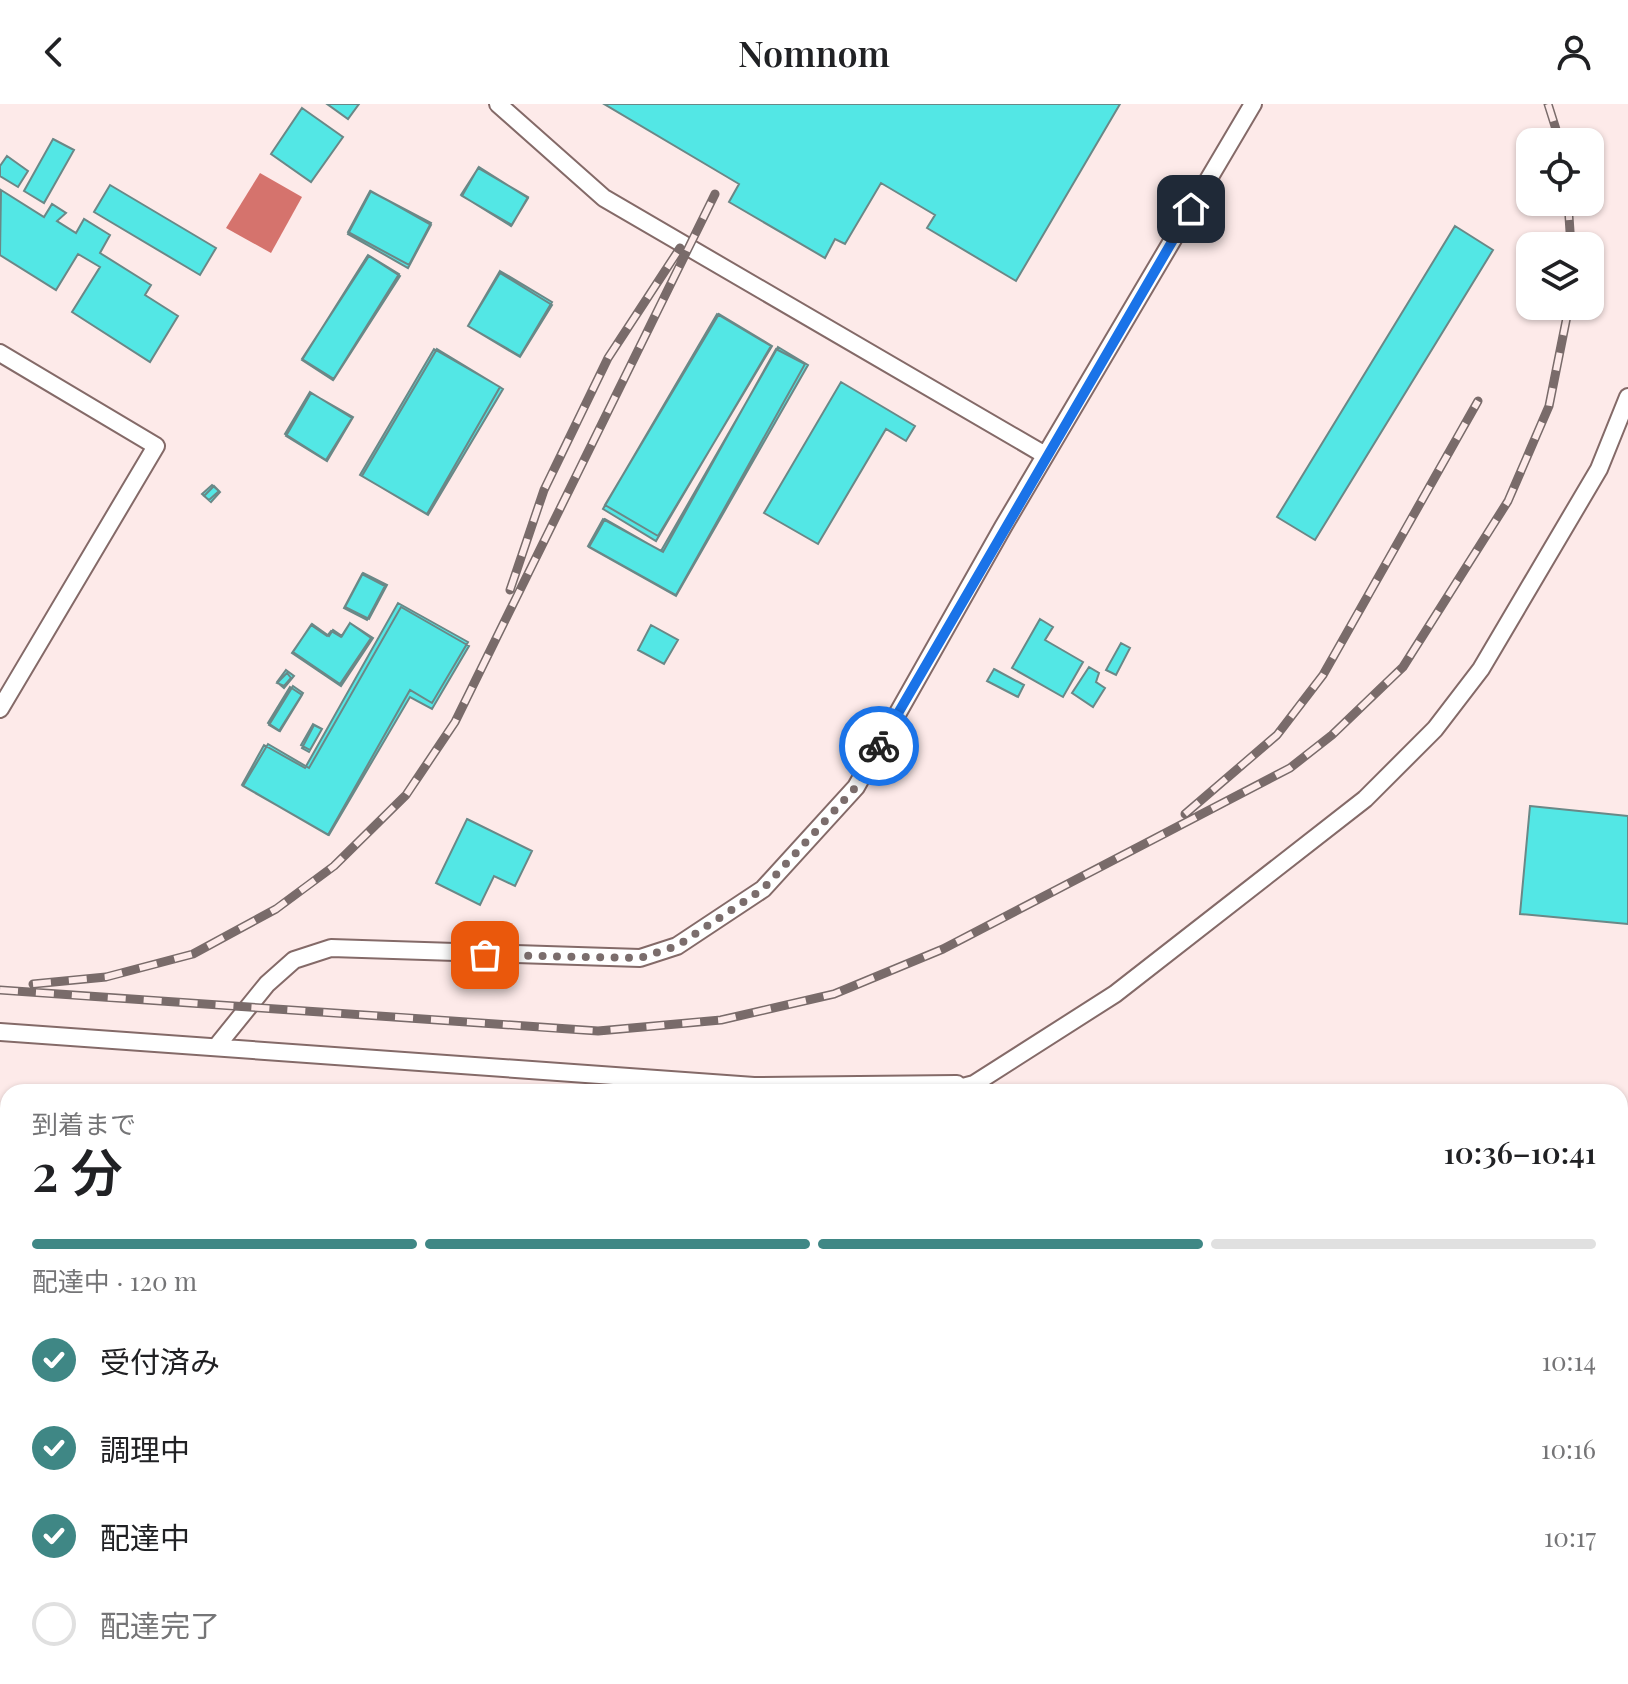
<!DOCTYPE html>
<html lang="ja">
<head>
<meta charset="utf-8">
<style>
  body { margin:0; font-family:"Playfair Display","Noto Sans JP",serif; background:#f6f6f6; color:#202124; height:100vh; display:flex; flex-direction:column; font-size:30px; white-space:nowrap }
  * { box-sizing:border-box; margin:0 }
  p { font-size:26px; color:#757577 }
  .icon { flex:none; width:44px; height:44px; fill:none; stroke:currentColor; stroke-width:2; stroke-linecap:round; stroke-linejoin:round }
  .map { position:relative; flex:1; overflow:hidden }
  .sheet { position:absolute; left:0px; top:980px; width:1628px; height:600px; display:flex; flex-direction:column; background:#fff; border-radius:24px 24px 0 0; box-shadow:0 2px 6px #0004 }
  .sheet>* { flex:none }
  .controls { position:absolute; left:1516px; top:24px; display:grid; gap:16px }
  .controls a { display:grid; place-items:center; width:88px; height:88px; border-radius:16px; background:#fff; box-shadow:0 2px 6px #0004; font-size:40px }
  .pin { position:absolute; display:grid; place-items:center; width:68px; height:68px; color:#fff; margin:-34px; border-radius:16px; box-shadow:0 4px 12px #0006 }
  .courier { position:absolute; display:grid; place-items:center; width:80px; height:80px; margin:-40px; border:6px solid #1a73e8; border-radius:50%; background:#fff; color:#222; box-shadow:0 2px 10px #0007 }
  .overview em { font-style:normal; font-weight:600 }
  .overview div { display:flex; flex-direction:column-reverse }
  .overview { display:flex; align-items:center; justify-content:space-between; height:136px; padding:0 32px }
  h1 { font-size:52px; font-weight:600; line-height:60px }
  .bar { display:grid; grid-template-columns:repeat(4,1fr); gap:12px 8px; align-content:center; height:96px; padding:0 32px }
  .bar i { height:10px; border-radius:6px; background:#e0e0e0 }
  .bar .current { background:#3f8785 }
  .bar p { grid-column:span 4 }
  ol { padding:0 32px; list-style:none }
  li { display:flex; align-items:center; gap:24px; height:88px }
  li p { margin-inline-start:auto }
  li .icon { padding:8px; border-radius:50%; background:#3f8785; color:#fff; stroke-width:4 }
  li:last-child { color:#757577 }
  li i { width:44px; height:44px; border:4px solid #e0e0e0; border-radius:50% }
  header { display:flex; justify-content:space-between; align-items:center; height:104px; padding:0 32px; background:#fff; font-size:36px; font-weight:600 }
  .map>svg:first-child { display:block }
  .water { fill:#d5736d }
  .building { fill:#53e7e5; stroke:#6a8887; stroke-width:2 }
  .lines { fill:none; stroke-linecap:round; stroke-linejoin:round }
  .lane-casing { stroke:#846a68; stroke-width:20 }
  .lane { stroke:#fff; stroke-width:16 }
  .rail-casing { stroke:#796b6a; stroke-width:9 }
  .rail { stroke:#fdeae9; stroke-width:6; stroke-dasharray:18; stroke-linecap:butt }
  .done { stroke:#7b6d6c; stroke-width:8; stroke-dasharray:0 14.4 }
  .route { stroke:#1a73e8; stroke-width:10 }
</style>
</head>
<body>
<header><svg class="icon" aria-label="back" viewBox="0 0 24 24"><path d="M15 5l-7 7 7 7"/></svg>Nomnom<svg class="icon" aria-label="person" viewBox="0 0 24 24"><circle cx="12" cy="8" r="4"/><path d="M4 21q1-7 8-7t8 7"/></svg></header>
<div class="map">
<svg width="1628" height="1580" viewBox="0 0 1628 1580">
  <rect width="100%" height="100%" fill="#fdeae9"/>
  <path class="water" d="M 260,69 L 302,93 L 271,149 L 226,124 Z"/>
  <path class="building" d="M 327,0 L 359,0 L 348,15 Z
    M 604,0 L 1120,0 L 1016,177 L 927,124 L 935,111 L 881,79 L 845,140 L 835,135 L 825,154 L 729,98 L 739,80 Z
    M 302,4 L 343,33 L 311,78 L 271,50 Z
    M 53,35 L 74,46 L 44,99 L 24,87 Z
    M 7,52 L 28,67 L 18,83 L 0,72 L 0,62 Z
    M 479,63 L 528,94 L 511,122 L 461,91 Z
    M 478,64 L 528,93 L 512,121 L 462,92 Z
    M 110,81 L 216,144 L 200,171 L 94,108 Z
    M 1,86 L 44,113 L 52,100 L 66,109 L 57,117 L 76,129 L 84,115 L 110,131 L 100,149 L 151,181 L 145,191 L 178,212 L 150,258 L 72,208 L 100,163 L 78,150 L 56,186 L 0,151 Z
    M 370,87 L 431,119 L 409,161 L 348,128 Z
    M 371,87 L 431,121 L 408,164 L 348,130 Z
    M 1455,122 L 1493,146 L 1315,436 L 1277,413 Z
    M 368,151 L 399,170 L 333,276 L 302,256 Z
    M 369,152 L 400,172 L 334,275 L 302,255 Z
    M 500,167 L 552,198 L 520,252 L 468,222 Z
    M 500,169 L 552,201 L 520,253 L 468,222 Z
    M 717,210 L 771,242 L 656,437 L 603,405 Z
    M 719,210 L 772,242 L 658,432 L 605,401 Z
    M 778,243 L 808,261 L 676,492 L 589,443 L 605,415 L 661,447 Z
    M 434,245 L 500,283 L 427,410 L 360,371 Z
    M 437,245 L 503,285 L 428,411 L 362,372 Z
    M 776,245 L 805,260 L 676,491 L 588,442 L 603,415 L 663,448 Z
    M 841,278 L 915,322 L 906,337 L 886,325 L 818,440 L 764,409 Z
    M 310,288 L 352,314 L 326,356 L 285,330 Z
    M 311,289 L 353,313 L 327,357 L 286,332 Z
    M 212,381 L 220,388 L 211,398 L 202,390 Z
    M 214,382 L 219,387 L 209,396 L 204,392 Z
    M 363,469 L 387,481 L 369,515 L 345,503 Z
    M 362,470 L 385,482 L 367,516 L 344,504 Z
    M 398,499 L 468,538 L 432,599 L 410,586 L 328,731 L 242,681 L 264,641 L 305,664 Z
    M 401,503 L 469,542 L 432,605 L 410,593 L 329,731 L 243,682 L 268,640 L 309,664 Z
    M 1040,515 L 1053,523 L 1045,536 L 1083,558 L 1063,593 L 1012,564 Z
    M 350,519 L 371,534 L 340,580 L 293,548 L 311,521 L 327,532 L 331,527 L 341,533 Z
    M 350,519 L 373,534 L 341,582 L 292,549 L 312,520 L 329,532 L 333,526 L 342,532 Z
    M 651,521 L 678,536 L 664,560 L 638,546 Z
    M 1121,539 L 1130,544 L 1116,571 L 1106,566 Z
    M 1089,563 L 1099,569 L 1096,578 L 1105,584 L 1093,603 L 1072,589 Z
    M 994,565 L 1024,581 L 1018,593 L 987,577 Z
    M 286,566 L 294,572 L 284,584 L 277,578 Z
    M 287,569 L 291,574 L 284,582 L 277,579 Z
    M 293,582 L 303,589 L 279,627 L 269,621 Z
    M 290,583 L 302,591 L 280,627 L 268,619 Z
    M 313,620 L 322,625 L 310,646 L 301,641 Z
    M 314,621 L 322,625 L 309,648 L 302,644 Z
    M 1530,702 L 1628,712 L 1628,820 L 1520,810 Z
    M 467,715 L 532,747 L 515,782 L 494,772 L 480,801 L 436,779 Z"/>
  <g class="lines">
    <defs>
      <path id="lane" d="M 498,0 L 604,94 L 1045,351
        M 0,249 L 156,342 L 0,605
        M 0,928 L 754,982 L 957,980
        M 216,943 L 267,880 L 294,856 L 331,844 L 640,854 L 677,842 L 763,785 L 856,683 L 1003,423 L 1253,0
        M 944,988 L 974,980 L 1115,890 L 1365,695 L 1435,625 L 1481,565 L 1599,365 L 1628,293
        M 0,1018 L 8,1019"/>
    </defs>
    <use href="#lane" class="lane-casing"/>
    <use href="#lane" class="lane"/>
    <defs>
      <path id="rail" d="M 1548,0 L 1560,38
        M 1568,98 L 1571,142
        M 510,486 L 544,386 L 608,254 L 680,144
        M 1185,710 L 1277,631 L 1323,571 L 1478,297
        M 33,880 L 106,873 L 193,850 L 276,805 L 334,762 L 406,691 L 455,618 L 715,90
        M 0,886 L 598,927 L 721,916 L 834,890 L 943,845 L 1290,664 L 1332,631 L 1403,563 L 1508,397 L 1549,302 L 1569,202
        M 1620,1489 L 1628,1490"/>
    </defs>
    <use href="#rail" class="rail-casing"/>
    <use href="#rail" class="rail"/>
  </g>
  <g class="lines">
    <path class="done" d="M 485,851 L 640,854 L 677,842 L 763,785 L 856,683 L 879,642"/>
    <path class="route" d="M 879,642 L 1191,105"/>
  </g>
</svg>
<div class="controls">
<a><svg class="icon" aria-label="locate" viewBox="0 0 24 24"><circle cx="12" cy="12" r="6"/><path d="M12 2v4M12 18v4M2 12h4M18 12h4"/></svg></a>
<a><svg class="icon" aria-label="layers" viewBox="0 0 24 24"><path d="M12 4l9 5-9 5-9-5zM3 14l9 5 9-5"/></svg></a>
</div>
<div class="pin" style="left:485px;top:851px;background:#ea580c"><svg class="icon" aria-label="bag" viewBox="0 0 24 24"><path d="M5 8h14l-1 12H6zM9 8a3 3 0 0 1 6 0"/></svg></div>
<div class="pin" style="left:1191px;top:105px;background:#1f2937"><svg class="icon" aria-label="home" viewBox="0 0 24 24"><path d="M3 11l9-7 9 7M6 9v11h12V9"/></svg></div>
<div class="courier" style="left:879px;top:642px"><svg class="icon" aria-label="bike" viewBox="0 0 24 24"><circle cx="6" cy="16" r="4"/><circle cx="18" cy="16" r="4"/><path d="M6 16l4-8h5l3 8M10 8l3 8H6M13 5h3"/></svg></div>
<section class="sheet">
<div class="overview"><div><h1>2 分</h1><p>到着まで</p></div><em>10:36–10:41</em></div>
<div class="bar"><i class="current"></i><i class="current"></i><i class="current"></i><i></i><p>配達中 · 120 m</p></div>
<ol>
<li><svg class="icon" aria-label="check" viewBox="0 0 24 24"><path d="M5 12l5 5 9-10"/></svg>受付済み<p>10:14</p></li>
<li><svg class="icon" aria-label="check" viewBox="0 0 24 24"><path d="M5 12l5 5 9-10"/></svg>調理中<p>10:16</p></li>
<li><svg class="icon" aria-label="check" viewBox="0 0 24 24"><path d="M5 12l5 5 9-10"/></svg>配達中<p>10:17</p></li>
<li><i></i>配達完了</li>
</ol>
</section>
</div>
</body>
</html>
